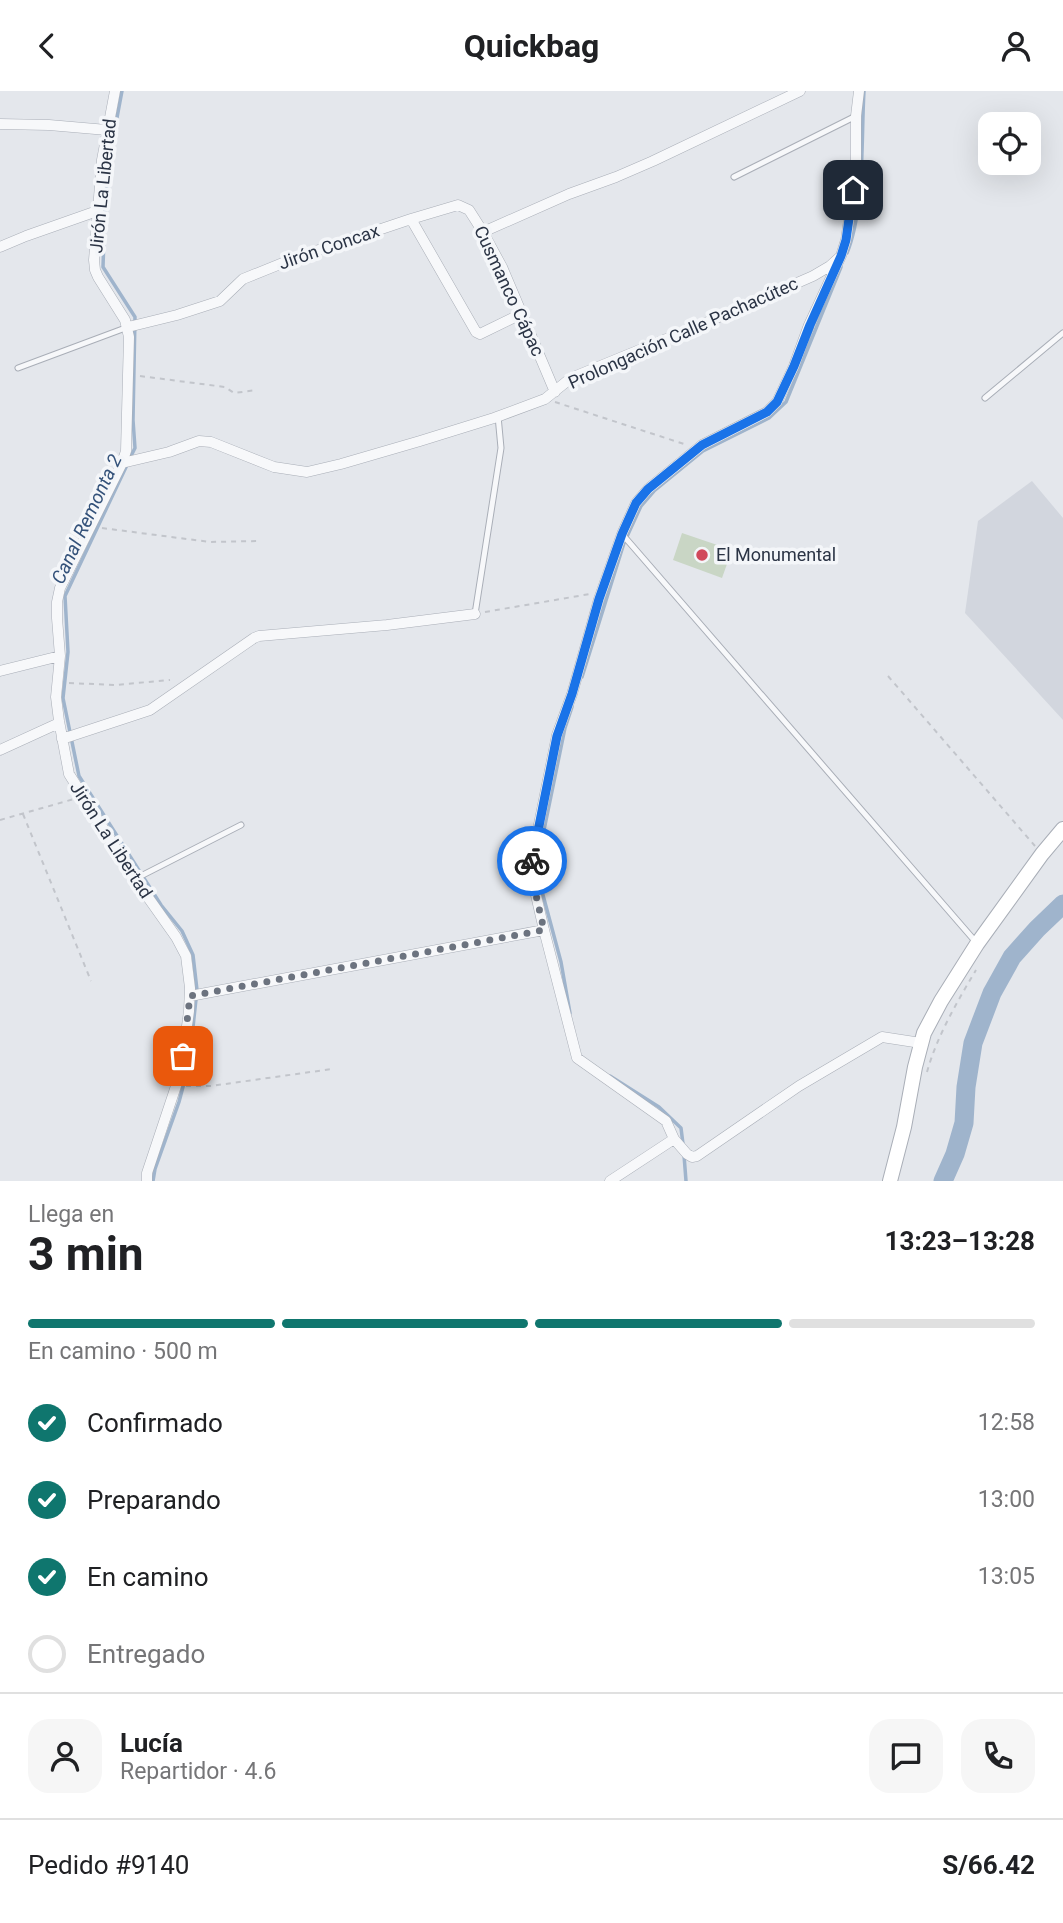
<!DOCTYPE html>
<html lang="es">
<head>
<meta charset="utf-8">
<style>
  body { margin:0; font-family:Roboto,sans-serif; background:#f6f6f6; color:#202124; height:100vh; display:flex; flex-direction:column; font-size:26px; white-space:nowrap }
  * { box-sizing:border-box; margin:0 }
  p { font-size:23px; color:#757577 }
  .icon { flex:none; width:38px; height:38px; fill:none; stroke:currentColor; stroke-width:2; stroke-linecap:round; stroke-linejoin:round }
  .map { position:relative; height:1090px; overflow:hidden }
  .sheet { display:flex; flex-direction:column; background:#fff; flex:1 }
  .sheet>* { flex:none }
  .tools { position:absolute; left:978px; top:21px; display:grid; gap:14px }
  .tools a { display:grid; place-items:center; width:63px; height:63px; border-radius:14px; background:#fff; box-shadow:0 7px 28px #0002; font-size:35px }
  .pin { position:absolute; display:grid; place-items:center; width:60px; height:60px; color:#fff; margin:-30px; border-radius:14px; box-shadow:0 4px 10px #0006 }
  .courier { position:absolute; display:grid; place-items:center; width:70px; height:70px; margin:-35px; border:5px solid #1a73e8; border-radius:50%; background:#fff; color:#222; box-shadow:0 2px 9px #0007 }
  .head em { font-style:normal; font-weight:700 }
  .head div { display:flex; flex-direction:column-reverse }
  .head { display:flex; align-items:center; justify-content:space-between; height:119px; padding:0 28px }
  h1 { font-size:46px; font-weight:700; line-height:52px }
  .bar { display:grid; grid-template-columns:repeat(4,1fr); gap:10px 7px; align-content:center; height:84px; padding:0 28px }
  .bar i { height:9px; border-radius:5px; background:#e0e0e0 }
  .bar .selected { background:#0f766e }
  .bar p { grid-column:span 4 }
  .line { display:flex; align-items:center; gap:18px; padding:0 28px; border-top:2px solid #e0e0e0 }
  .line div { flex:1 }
  .round { display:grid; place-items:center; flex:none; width:74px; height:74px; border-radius:21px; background:#f6f6f6 }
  ol { padding:0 28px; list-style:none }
  li { display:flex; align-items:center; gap:21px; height:77px }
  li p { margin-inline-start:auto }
  li .icon { padding:7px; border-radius:50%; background:#0f766e; color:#fff; stroke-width:4 }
  li:last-child { color:#757577 }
  li i { width:38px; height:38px; border:4px solid #e0e0e0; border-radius:50% }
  header { display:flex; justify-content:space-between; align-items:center; height:91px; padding:0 28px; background:#fff; font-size:32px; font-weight:700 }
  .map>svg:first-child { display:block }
  .built { fill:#d2d6de }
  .green { fill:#c9d6c5 }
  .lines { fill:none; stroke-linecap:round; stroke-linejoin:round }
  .stream { stroke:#9fb4cc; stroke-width:3.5 }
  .river { stroke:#9fb4cc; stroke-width:19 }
  .service-casing { stroke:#a9aeb7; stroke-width:7 }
  .minor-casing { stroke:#a9aeb7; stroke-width:11 }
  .secondary-casing { stroke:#a9aeb7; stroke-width:16 }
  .path { stroke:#c2c5cb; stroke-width:2; stroke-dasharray:5 5; stroke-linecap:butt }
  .service { stroke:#f7f8fa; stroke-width:5 }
  .minor { stroke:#f7f8fa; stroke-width:10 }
  .secondary { stroke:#fff; stroke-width:14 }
  .done { stroke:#6c737f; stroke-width:7; stroke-dasharray:0 12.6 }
  .route { stroke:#1a73e8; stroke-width:9 }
  .poi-dot { fill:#d1495b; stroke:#f4f6f9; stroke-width:2.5 }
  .labels { text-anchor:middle; stroke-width:7; stroke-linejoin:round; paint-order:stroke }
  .street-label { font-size:18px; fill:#2b3445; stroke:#f4f6f9 }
  .poi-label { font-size:18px; fill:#2b3445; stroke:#f4f6f9; text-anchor:start }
  .water-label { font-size:19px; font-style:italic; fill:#34527a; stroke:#f4f6f9 }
</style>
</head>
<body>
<header><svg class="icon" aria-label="back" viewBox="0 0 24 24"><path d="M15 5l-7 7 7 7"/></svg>Quickbag<svg class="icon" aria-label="person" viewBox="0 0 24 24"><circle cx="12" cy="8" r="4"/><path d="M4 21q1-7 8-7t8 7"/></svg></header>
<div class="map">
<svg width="1063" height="1090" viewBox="0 0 1063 1090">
  <rect width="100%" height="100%" fill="#e4e7ec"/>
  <path class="built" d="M 1032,390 L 1063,427 L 1063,629 L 965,522 L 978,430 Z"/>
  <path class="green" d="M 682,442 L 732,459 L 722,487 L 673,469 Z"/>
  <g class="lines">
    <path class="stream" d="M 122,0 L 110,64 L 105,116 L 103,176 L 135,226 L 133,329 L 135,357 L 130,367
      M 847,162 C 865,117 861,49 864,0
      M 127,374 L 65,505 L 68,561 L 63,607 L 79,685 L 161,814 L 182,840 L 193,864 L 197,899 L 189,973 L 179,1011 L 155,1078 L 153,1090
      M 582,586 L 624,452 L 641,415 L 654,400 L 703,360 L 769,327 L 786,311 L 841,176
      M 570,922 L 561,871 L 536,778 L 565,637 L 572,616
      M 610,985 L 659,1016 L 681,1037 L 683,1053
      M 684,1064 L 686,1090"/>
    <path class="river" d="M 943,1090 L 955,1063 L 964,1032 L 966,996 L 973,952 L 992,902 L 1012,866 L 1037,838 L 1063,813"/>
    <defs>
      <path id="service" d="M 734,86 L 856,25
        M 18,277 L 128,236
        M 985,307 L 1063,242
        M 622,443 L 975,850
        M 475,523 L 501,357 L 498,325
        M 135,788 L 241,734"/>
      <path id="minor" d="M 115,0 L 102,69 L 94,169 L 95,179 L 98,186 L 125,229 L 129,246 L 126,360 L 122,372 L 60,497 L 57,511 L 57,527 L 60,565 L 56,606 L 59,630 L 69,683 L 135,788 L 176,846 L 186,865 L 190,897 L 189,920 L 181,980 L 147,1082 L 147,1090
        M 0,33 L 49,34 L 107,39
        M 411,128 L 458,114 L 469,119 L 483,141 L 502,176 L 555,301
        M 483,141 L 569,103 L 616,86 L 653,70 L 800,0
        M 0,156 L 26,145 L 97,120
        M 841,165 L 809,234 L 794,275 L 777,311 L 767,321 L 702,354 L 648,398 L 636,412 L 622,443 L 599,508 L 572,603 L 557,644 L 530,778 L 544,839 L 577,967 L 666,1030 L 674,1048 L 687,1063 L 692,1066 L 697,1065 L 799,995 L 882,946 L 921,952
        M 128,236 L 177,224 L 220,210 L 243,188 L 295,167 L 411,128 L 476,241 L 480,243 L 523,222
        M 122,372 L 169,361 L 199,350 L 211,351 L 274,376 L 307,381 L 341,373 L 420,350 L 494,327 L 545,308 L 571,287 L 703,233 L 813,185 L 830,175 L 841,165 L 846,149 L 856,80 L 856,25 L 859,0
        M 0,580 L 60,565
        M 62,648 L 150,619 L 254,547 L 259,545 L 387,534 L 475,523
        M 0,659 L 59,632
        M 190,905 L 544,839
        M 610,1090 L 674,1048"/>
      <path id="secondary" d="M 890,1090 L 904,1036 L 915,976 L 924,942 L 941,910 L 977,853 L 1042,763 L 1063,738"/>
    </defs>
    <use href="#service" class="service-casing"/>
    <use href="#minor" class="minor-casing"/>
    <use href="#secondary" class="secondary-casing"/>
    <path class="path" d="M 140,285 L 225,296 L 234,302 L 257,299
      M 555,311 L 687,354
      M 102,437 L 210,451 L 257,450
      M 485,521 L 590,503
      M 888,585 L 1035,755
      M 69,592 L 115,594 L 170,589
      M 23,723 L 91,890
      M 0,729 L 74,708
      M 927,981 C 937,945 957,911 976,879
      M 186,995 L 211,995 L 332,978"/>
    <use href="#service" class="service"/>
    <use href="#minor" class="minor"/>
    <use href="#secondary" class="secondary"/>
  </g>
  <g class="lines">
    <path class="done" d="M 183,965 L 190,905 L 544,839 L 530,778 L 532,770"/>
    <path class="route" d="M 532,770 L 557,645 L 572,603 L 599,508 L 622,443 L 636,412 L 648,398 L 702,354 L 767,321 L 777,311 L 794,275 L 810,234 L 841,165 L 846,149 L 853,99"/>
  </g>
  <circle class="poi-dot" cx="702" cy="464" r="7"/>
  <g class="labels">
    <g class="street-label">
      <text transform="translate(103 95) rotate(-84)" y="6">Jirón La Libertad</text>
      <text transform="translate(329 156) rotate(-19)" y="6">Jirón Concax</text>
      <text transform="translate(509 200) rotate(65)" y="6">Cusmanco Cápac</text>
      <text transform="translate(683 242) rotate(-24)" y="6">Prolongación Calle Pachacútec</text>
      <text transform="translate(111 749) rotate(57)" y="6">Jirón La Libertad</text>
    </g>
    <g class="poi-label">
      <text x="716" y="470">El Monumental</text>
    </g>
    <g class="water-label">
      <text transform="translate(86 428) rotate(-65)" y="7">Canal Remonta 2</text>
    </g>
  </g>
</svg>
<div class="tools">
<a><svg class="icon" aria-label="locate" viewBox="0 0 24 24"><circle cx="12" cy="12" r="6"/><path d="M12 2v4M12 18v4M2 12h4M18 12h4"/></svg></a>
</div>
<div class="pin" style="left:183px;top:965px;background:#ea580c"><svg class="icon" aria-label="bag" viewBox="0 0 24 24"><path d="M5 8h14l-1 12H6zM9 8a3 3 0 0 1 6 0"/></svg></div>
<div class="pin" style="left:853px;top:99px;background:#1f2937"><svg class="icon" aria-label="home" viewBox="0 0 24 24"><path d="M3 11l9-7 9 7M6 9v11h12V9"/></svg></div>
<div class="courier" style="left:532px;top:770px"><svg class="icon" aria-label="bike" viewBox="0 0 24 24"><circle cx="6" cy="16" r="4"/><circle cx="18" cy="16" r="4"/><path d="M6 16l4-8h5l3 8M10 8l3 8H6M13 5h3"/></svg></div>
</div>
<section class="sheet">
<div class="head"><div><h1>3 min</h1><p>Llega en</p></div><em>13:23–13:28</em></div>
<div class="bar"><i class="selected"></i><i class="selected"></i><i class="selected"></i><i></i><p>En camino · 500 m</p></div>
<ol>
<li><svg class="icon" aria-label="check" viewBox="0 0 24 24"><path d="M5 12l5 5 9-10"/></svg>Confirmado<p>12:58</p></li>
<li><svg class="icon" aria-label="check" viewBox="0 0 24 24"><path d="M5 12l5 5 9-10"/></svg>Preparando<p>13:00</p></li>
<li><svg class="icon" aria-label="check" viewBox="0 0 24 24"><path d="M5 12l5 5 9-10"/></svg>En camino<p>13:05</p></li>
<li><i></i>Entregado</li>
</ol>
<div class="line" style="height:126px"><a class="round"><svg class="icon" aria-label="person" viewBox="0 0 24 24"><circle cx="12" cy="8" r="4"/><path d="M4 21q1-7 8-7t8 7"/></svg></a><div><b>Lucía</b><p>Repartidor · 4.6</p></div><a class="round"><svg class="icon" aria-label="chat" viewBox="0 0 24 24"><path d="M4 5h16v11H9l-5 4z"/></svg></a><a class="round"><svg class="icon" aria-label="phone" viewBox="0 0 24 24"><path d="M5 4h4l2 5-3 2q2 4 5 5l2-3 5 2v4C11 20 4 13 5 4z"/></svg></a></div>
<div class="line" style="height:91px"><div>Pedido #9140</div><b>S/66.42</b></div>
</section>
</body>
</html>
